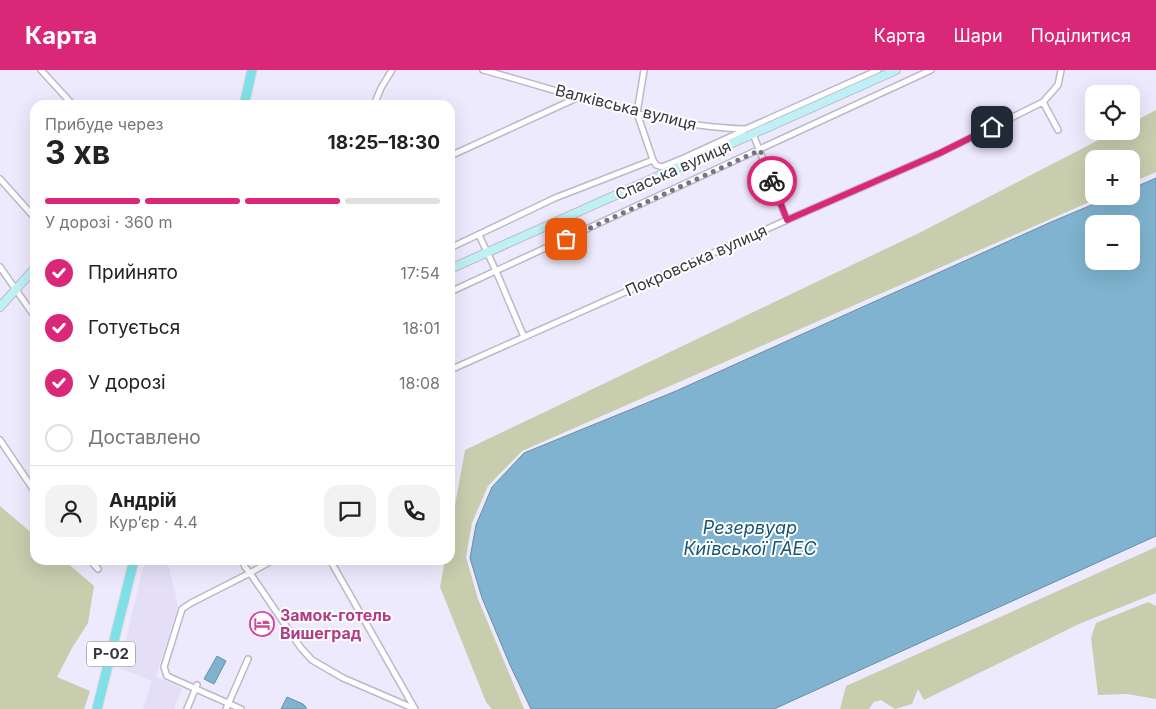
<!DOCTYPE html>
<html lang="uk">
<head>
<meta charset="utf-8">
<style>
  body { margin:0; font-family:Inter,sans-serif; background:#f2f2f2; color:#222; height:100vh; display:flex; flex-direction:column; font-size:19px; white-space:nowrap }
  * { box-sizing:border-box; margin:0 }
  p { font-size:16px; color:#767676 }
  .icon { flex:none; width:28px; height:28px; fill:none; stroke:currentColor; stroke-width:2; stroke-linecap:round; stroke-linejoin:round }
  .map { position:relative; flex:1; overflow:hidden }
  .drawer { position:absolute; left:30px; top:30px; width:425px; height:465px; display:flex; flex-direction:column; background:#fff; border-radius:15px; box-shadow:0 5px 20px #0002 }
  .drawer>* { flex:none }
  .controls { position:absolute; left:1085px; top:15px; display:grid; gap:10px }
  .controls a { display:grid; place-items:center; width:55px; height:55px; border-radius:10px; background:#fff; box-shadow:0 5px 20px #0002; font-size:25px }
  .pin { position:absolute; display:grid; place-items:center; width:42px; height:42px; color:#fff; margin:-21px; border-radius:10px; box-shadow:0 2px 8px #0006 }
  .courier { position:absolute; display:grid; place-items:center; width:50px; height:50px; margin:-25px; border:4px solid #db2777; border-radius:50%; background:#fff; color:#222; box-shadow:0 1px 6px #0007 }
  .head em { font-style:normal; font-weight:700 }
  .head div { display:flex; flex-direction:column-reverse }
  .head { display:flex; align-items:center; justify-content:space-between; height:85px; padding:0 15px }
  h1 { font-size:32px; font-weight:700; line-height:38px }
  .bar { display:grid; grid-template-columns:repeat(4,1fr); gap:8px 5px; align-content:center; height:60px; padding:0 15px }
  .bar i { height:6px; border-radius:4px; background:#e0e0e0 }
  .bar .active { background:#db2777 }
  .bar p { grid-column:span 4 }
  .line { display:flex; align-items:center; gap:12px; padding:0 15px; border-top:1px solid #e0e0e0 }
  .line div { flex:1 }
  .round { display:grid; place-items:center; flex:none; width:52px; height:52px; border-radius:15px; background:#f2f2f2 }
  ol { padding:0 15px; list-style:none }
  li { display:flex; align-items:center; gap:15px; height:55px }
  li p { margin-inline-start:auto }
  li .icon { padding:5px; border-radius:50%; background:#db2777; color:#fff; stroke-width:4 }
  li:last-child { color:#767676 }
  li i { width:28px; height:28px; border:2px solid #e0e0e0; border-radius:50% }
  header { display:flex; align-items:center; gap:30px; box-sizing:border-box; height:70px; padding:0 25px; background:#db2777; color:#fff }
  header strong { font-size:24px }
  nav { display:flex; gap:28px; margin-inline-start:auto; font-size:18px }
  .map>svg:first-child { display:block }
  .built { fill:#e4def7 }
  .green { fill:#c8cdae }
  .water { fill:#7fb3cf; stroke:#6a8ea4; fill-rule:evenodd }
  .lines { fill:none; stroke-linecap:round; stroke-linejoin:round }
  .street-casing { stroke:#bcb8ca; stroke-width:8 }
  .secondary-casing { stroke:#bcb8ca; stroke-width:10 }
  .primary-casing { stroke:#d7d7d8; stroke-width:11 }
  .street { stroke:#fff; stroke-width:5 }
  .secondary { stroke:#bff0f4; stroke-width:8 }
  .primary { stroke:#7fe0e9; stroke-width:9 }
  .done { stroke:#787581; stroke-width:5; stroke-dasharray:0 9 }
  .route { stroke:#db2777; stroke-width:6 }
  .labels { text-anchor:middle; stroke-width:4; stroke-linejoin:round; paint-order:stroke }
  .shield { fill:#fff; stroke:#747278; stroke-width:1 }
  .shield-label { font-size:15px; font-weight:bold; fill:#38363e }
  .street-label { font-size:16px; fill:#38363e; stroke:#fff }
  .hotel-label { font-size:16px; font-weight:bold; fill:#b23c85; stroke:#fff; text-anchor:start }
  .water-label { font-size:18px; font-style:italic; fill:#155773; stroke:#fff }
</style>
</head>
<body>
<header>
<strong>Карта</strong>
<nav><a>Карта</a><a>Шари</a><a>Поділитися</a></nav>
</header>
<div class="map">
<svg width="1156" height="639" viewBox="0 0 1156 639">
  <rect width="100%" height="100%" fill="#eeeafd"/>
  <path class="built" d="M 145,490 L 167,490 L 178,535 L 156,606 L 182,619 L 174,639 L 143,639 L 152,611 L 119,598 Z"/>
  <path class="green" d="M 1156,40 L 1156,102 L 1131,113 L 1131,89 L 1094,89 L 1094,126 L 1103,126 L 522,381 L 488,416 L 472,453 L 466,487 L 478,529 L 524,639 L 492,639 L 486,632 L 440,517 L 445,490 L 450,490 L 450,463 L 465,380 L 921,162 L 1116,61 L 1131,61 L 1131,53 Z
    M 0,436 L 35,466 L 35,490 L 64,490 L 94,516 L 88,553 L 72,578 L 57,607 L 90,621 L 84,639 L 0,639 Z
    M 1156,477 L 1156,523 L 1079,554 L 924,630 L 918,619 L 912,634 L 895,639 L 881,630 L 874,632 L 869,639 L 840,639 L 846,616 Z
    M 1156,528 L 1156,629 L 1127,624 L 1098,625 L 1091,568 L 1096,553 L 1148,532 L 1156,536 Z"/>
  <path class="water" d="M 1156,108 L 1156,466 L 774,639 L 531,639 L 510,595 L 482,528 L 470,488 L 476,455 L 492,417 L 524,383 L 676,321 L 1051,152 L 1113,126 L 1131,126 L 1131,119 ZM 1094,154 L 1131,154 L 1131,191 L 1094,191 Z
    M 217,586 L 226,591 L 214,614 L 204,609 Z
    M 287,627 L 303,634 L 306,637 L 306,639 L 281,639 Z"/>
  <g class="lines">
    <defs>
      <path id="street" d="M 41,0 L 73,35
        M 483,0 C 570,23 656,57 746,59 L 878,0
        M 644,0 L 637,43 L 653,90 L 656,95 L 662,97 L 684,88 L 687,94
        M 1043,32 L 1058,60
        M 374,35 L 381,18 L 392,0
        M 753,64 L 787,150
        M 450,86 L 579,27
        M 684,88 L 743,61
        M 0,109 L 35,148
        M 479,165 L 496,201 L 524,267
        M 450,178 L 555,128 L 653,90
        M 0,197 L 35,247
        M 450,222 L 931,0
        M 450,300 L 787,150 L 940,83 L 1043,32 L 1058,15 L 1061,0
        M 0,370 L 35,422
        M 90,490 L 98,499
        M 242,490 L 245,497 L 250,503 L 301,578 L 312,590 L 343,608 L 415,639
        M 330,490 L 415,639
        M 187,639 L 197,615
        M 226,639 L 248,589
        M 241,639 L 167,606 L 164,597 L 182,539 L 191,533 L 250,503 L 273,490"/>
      <path id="secondary" d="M 450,199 L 896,0
        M 0,237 L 35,198"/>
      <path id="primary" d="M 244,35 L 252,0
        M 97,639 L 134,490"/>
    </defs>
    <use href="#street" class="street-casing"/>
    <use href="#secondary" class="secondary-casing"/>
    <use href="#primary" class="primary-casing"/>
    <use href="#street" class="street"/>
    <use href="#secondary" class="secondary"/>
    <use href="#primary" class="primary"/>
  </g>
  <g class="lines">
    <path class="done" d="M 566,169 L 760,80 L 772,111"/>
    <path class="route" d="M 772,111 L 787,150 L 940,83 L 992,57"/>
  </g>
  <defs>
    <symbol id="hotel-ring" viewBox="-11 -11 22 22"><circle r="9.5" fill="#fff" stroke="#d1479c" stroke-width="1.5"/><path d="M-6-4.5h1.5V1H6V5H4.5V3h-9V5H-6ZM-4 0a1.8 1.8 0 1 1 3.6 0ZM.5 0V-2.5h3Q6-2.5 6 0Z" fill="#d1479c"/></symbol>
  </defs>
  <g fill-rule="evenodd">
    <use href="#hotel-ring" x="248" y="540" width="28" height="28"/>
  </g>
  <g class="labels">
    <rect class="shield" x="87" y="571.5" width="48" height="25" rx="4"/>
    <g class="shield-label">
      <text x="111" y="589">Р-02</text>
    </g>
    <g class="street-label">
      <text transform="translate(626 37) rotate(14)" y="6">Валківська вулиця</text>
      <text transform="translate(673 100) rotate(-24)" y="6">Спаська вулиця</text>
      <text transform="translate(696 190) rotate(-24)" y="6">Покровська вулиця</text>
    </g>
    <g class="hotel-label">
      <text x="280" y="551">Замок-готель<tspan x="280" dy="18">Вишеград</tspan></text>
    </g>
    <g class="water-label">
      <text x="750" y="464">Резервуар<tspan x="750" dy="21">Київської ГАЕС</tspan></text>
    </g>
  </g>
</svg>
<div class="controls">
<a><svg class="icon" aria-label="locate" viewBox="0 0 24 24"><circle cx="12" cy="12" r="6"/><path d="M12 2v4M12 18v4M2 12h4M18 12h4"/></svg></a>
<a>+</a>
<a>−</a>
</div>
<div class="pin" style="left:566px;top:169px;background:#ea580c"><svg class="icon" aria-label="bag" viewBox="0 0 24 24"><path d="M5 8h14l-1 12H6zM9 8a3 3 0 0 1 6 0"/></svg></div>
<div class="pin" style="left:992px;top:57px;background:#1f2937"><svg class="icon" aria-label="home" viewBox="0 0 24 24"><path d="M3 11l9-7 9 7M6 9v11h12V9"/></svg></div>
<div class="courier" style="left:772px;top:111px"><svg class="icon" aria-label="bike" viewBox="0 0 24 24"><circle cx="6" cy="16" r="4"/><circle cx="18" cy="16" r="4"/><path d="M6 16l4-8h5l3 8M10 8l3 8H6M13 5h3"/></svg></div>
<section class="drawer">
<div class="head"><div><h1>3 хв</h1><p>Прибуде через</p></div><em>18:25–18:30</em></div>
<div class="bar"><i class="active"></i><i class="active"></i><i class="active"></i><i></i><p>У дорозі · 360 m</p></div>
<ol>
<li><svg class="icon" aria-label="check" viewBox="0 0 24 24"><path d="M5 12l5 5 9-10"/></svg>Прийнято<p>17:54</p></li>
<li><svg class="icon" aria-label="check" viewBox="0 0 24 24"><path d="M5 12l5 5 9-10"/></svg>Готується<p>18:01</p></li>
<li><svg class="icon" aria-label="check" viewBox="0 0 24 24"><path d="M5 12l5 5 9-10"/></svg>У дорозі<p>18:08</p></li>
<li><i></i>Доставлено</li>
</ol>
<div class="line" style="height:90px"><a class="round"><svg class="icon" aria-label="person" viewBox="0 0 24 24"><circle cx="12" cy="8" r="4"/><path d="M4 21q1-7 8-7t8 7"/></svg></a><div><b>Андрій</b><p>Кур’єр · 4.4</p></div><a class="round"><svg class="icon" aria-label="chat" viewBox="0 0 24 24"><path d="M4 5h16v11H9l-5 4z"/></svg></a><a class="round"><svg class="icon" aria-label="phone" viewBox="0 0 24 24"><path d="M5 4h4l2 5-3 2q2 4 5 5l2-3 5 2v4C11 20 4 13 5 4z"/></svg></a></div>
</section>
</div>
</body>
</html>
